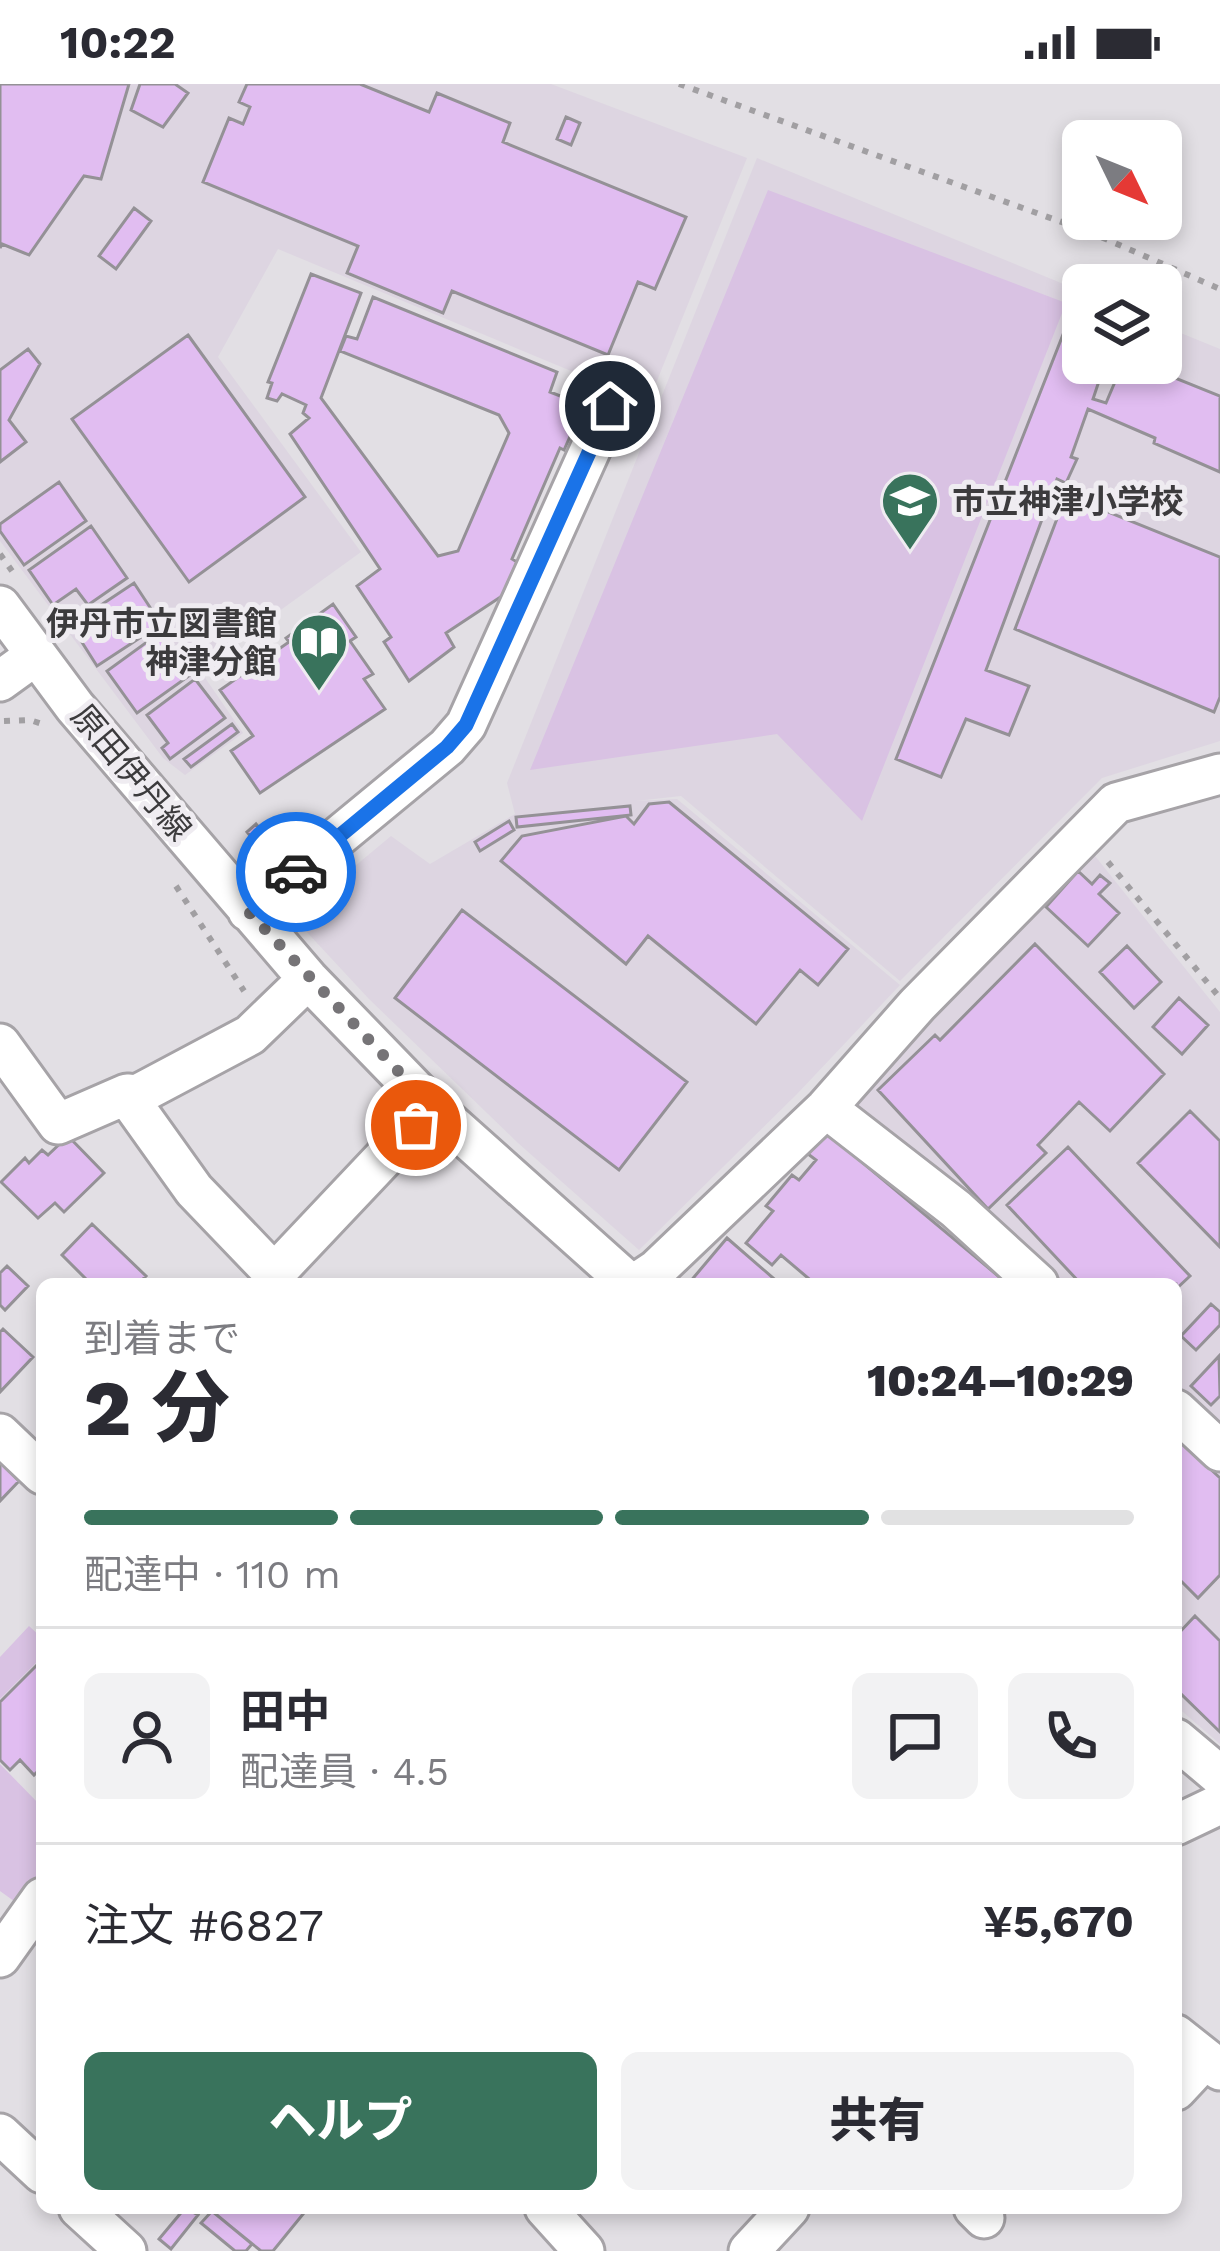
<!DOCTYPE html>
<html lang="ja">
<head>
<meta charset="utf-8">
<style>
  body { margin:0; font-family:"Work Sans","Noto Sans JP",sans-serif; background:#f2f2f3; color:#2b2b33; height:100vh; display:flex; flex-direction:column; font-size:45px; white-space:nowrap }
  * { box-sizing:border-box; margin:0 }
  p { font-size:39px; color:#7c7c81 }
  .icon { flex:none; width:66px; height:66px; fill:none; stroke:currentColor; stroke-width:2; stroke-linecap:round; stroke-linejoin:round }
  .map { position:relative; flex:1; overflow:hidden }
  .details { position:absolute; left:36px; top:1194px; width:1146px; height:936px; display:flex; flex-direction:column; background:#fff; border-radius:18px; box-shadow:0 6px 18px #0003 }
  .details>* { flex:none }
  .needle { width:78px; rotate:133deg }
  .fabs { position:absolute; left:1062px; top:36px; display:grid; gap:24px }
  .fabs a { display:grid; place-items:center; width:120px; height:120px; border-radius:18px; background:#fff; box-shadow:0 6px 18px #0003; font-size:60px }
  .pin { position:absolute; display:grid; place-items:center; width:102px; height:102px; color:#fff; margin:-51px; border:6px solid #fff; border-radius:50%; box-shadow:0 3px 12px #0007 }
  .courier { position:absolute; display:grid; place-items:center; width:120px; height:120px; margin:-60px; border:9px solid #1a73e8; border-radius:50%; background:#fff; color:#222; box-shadow:0 3px 15px #0007 }
  .summary em { font-style:normal; font-weight:800 }
  .summary div { display:flex; flex-direction:column-reverse }
  .summary { display:flex; align-items:center; justify-content:space-between; height:204px; padding:0 48px }
  h1 { font-size:78px; font-weight:800; line-height:90px }
  .bar { display:grid; grid-template-columns:repeat(4,1fr); gap:18px 12px; align-content:center; height:144px; padding:0 48px }
  .bar i { height:15px; border-radius:9px; background:#e1e1e2 }
  .bar .selected { background:#39735c }
  .bar p { grid-column:span 4 }
  .line { display:flex; align-items:center; gap:30px; padding:0 48px; border-top:3px solid #e1e1e2 }
  .line div { flex:1 }
  .round { display:grid; place-items:center; flex:none; width:126px; height:126px; border-radius:18px; background:#f2f2f3 }
  .button { display:flex; gap:24px; margin-top:auto; padding:24px 48px }
  .button a { flex:1; height:138px; border-radius:18px; background:#39735c; color:#fff; font-size:48px; font-weight:800; line-height:138px; text-align:center }
  .button a+a { background:#f2f2f3; color:#2b2b33 }
  .status { display:flex; justify-content:space-between; align-items:center; height:84px; padding:0 60px; background:#fff; direction:ltr }
  .status svg { height:33px; fill:currentColor }
  .map>svg:first-child { display:block }
  .built { fill:#ddd5e1 }
  .green { fill:#d9c2e3 }
  .building { fill:#e1bdf1; stroke:#949196; stroke-width:3 }
  .lines { fill:none; stroke-linecap:round; stroke-linejoin:round }
  .minor-casing { stroke:#a6a3a7; stroke-width:45 }
  .path { stroke:#a19fa2; stroke-width:6; stroke-dasharray:6 9; stroke-linecap:butt }
  .minor { stroke:#fff; stroke-width:39 }
  .done { stroke:#767477; stroke-width:12; stroke-dasharray:0 21.6 }
  .route { stroke:#1a73e8; stroke-width:15 }
  .labels { text-anchor:middle; stroke-width:10; stroke-linejoin:round; paint-order:stroke }
  .poi-label { font-size:33px; font-weight:bold; fill:#3c3b3d; stroke:#efecf1; text-anchor:start }
  .street-label { font-size:33px; fill:#3c3b3d; stroke:#efecf1 }
</style>
</head>
<body>
<div class="status"><b>10:22</b><svg viewBox="0 0 49 12"><path d="M0 12V9h3v3zM5 12V6h3v6zM10 12V3h3v9zM15 12V0h3v12zM26 1h20v11H26zM47 4h2v5h-2z"/></svg></div>
<div class="map">
<svg width="1220" height="2167" viewBox="0 0 1220 2167">
  <rect width="100%" height="100%" fill="#e2dfe4"/>
  <path class="built" d="M 0,0 L 551,0 L 747,74 L 648,319 L 278,165 L 218,273 L 361,468 L 199,585 L 243,649 L 185,691 L 163,674 L 0,457 Z
    M 757,74 L 1083,208 L 1083,279 L 1161,279 L 1161,241 L 1220,265 L 1220,657 L 1102,694 L 900,897 L 681,712 L 636,717 L 677,715 L 900,901 L 797,1010 L 639,1166 L 518,1059 L 369,915 L 304,845 L 306,823 L 391,752 L 430,780 L 515,730 L 507,699 Z
    M 1091,767 L 1220,928 L 1220,1349 L 1176,1308 L 1176,1200 L 1059,1200 L 948,1097 L 848,1021 Z
    M 1176,1346 L 1220,1388 L 1220,1660 L 1176,1622 Z"/>
  <path class="green" d="M 768,106 L 1066,219 L 862,737 L 777,650 L 530,686 Z
    M 29,1542 L 42,1554 L 42,1573 L 0,1615 L 0,1573 Z
    M 0,1680 L 42,1723 L 42,1793 L 18,1820 L 0,1807 Z"/>
  <path class="building" d="M 0,0 L 129,0 L 101,95 L 84,92 L 29,171 L 2,160 L 0,164 Z
    M 140,0 L 175,0 L 188,9 L 163,43 L 131,26 Z
    M 247,0 L 360,0 L 429,28 L 437,9 L 510,39 L 503,58 L 686,133 L 655,205 L 638,198 L 608,271 L 452,207 L 443,229 L 347,189 L 358,162 L 203,98 L 229,34 L 243,40 L 250,23 L 239,18 Z
    M 566,33 L 580,39 L 571,61 L 557,55 Z
    M 134,124 L 151,137 L 116,185 L 99,172 Z
    M 311,190 L 361,209 L 321,314 L 438,472 L 458,467 L 509,349 L 499,331 L 340,267 L 346,252 L 357,255 L 373,213 L 557,288 L 550,308 L 584,321 L 564,366 L 560,364 L 512,475 L 517,478 L 502,512 L 446,549 L 454,563 L 409,597 L 384,558 L 391,553 L 357,502 L 380,485 L 290,350 L 309,334 L 303,329 L 306,321 L 282,310 L 277,317 L 267,314 L 272,299 L 268,298 Z
    M 1064,248 L 1083,256 L 1083,279 L 1105,279 L 1093,315 L 1106,319 L 1123,279 L 1138,279 L 1220,312 L 1220,388 L 1154,359 L 1155,354 L 1088,325 L 1071,373 L 1077,375 L 1066,399 L 1057,395 L 986,586 L 1029,602 L 1009,651 L 966,635 L 941,693 L 896,675 Z
    M 188,251 L 305,413 L 189,498 L 72,335 Z
    M 28,265 L 40,280 L 9,336 L 26,358 L 0,378 L 0,286 Z
    M 59,398 L 86,437 L 24,481 L 0,447 L 0,440 Z
    M 1066,411 L 1220,473 L 1220,613 L 1214,628 L 1015,545 Z
    M 91,442 L 127,494 L 88,521 L 76,505 L 53,521 L 29,486 Z
    M 134,499 L 161,540 L 97,582 L 71,541 Z
    M 333,520 L 356,553 L 350,557 L 373,590 L 364,595 L 385,625 L 260,709 L 231,667 L 253,652 L 220,606 L 289,558 L 286,554 Z
    M 162,547 L 193,589 L 137,629 L 107,587 Z
    M 195,595 L 225,634 L 170,675 L 162,664 L 168,659 L 147,631 Z
    M 232,640 L 238,648 L 191,683 L 184,675 Z
    M 669,718 L 848,865 L 818,901 L 800,886 L 756,940 L 648,852 L 626,880 L 501,777 L 522,752 L 626,732 L 634,740 L 649,720 Z
    M 630,722 L 631,731 L 517,743 L 516,733 Z
    M 509,737 L 514,746 L 480,767 L 475,758 Z
    M 256,740 L 286,776 L 277,784 L 247,748 Z
    M 1078,787 L 1092,800 L 1100,791 L 1110,799 L 1099,810 L 1119,829 L 1088,862 L 1046,823 Z
    M 462,826 L 687,998 L 619,1086 L 395,914 Z
    M 1035,860 L 1164,990 L 1110,1047 L 1079,1018 L 1038,1061 L 1046,1069 L 988,1125 L 878,1006 L 935,951 L 940,956 Z
    M 1127,862 L 1161,898 L 1134,924 L 1100,888 Z
    M 1179,914 L 1208,941 L 1182,970 L 1153,943 Z
    M 1190,1027 L 1220,1057 L 1220,1163 L 1138,1079 Z
    M 826,1048 L 1003,1196 L 1000,1200 L 815,1200 L 781,1171 L 772,1181 L 746,1159 L 773,1127 L 766,1122 L 792,1091 L 799,1096 L 816,1076 L 808,1070 Z
    M 68,1052 L 104,1089 L 64,1128 L 55,1119 L 38,1134 L 1,1098 L 25,1074 L 29,1079 L 42,1066 L 48,1071 Z
    M 1068,1063 L 1190,1192 L 1176,1205 L 1176,1200 L 1081,1200 L 1007,1121 Z
    M 92,1140 L 146,1192 L 138,1200 L 91,1200 L 62,1171 Z
    M 727,1154 L 780,1200 L 689,1199 Z
    M 7,1182 L 28,1202 L 5,1226 L 0,1221 L 0,1189 Z
    M 1211,1220 L 1220,1228 L 1220,1241 L 1196,1266 L 1181,1252 Z
    M 3,1245 L 33,1273 L 0,1308 L 0,1248 Z
    M 1219,1272 L 1220,1312 L 1211,1321 L 1191,1302 Z
    M 1176,1353 L 1220,1394 L 1220,1491 L 1198,1514 L 1176,1492 Z
    M 0,1377 L 19,1397 L 0,1417 Z
    M 1195,1532 L 1220,1557 L 1220,1648 L 1176,1605 L 1176,1552 Z
    M 39,1579 L 42,1683 L 34,1691 L 20,1676 L 10,1686 L 0,1676 L 0,1618 Z
    M 185,2124 L 198,2131 L 171,2165 L 159,2155 Z
    M 208,2124 L 308,2124 L 273,2167 L 261,2167 Z
    M 212,2127 L 252,2160 L 246,2167 L 235,2167 L 201,2139 Z"/>
  <g class="lines">
    <defs>
      <path id="minor" d="M 0,522 L 75,623 L 308,895 L 432,1023 L 630,1200
        M 0,597 L 36,571
        M 248,827 L 447,663 L 466,641 L 610,322
        M 308,895 L 250,951 L 137,1011 L 134,1022 L 194,1106 L 265,1180 L 276,1188 L 432,1023
        M 0,960 L 58,1040 L 127,1010 L 137,1011
        M 826,1024 L 956,1125 L 1038,1200
        M 635,1200 L 656,1186 L 826,1024 L 917,921 L 1116,719 L 1220,690
        M 1176,1326 L 1220,1367
        M 0,1350 L 42,1390
        M 1176,1655 L 1220,1692
        M 1176,1741 L 1220,1720
        M 0,1873 L 42,1814
        M 1176,1951 L 1220,1986
        M 1176,2006 L 1204,1976
        M 0,2050 L 42,2089
        M 79,2124 L 126,2167
        M 545,2124 L 584,2167
        M 974,2124 L 984,2134
        M 749,2167 L 789,2124"/>
    </defs>
    <use href="#minor" class="minor-casing"/>
    <path class="path" d="M 679,0 L 1092,149 L 1220,205
      M 0,470 L 12,487
      M 4,637 L 30,636 L 42,640
      M 1108,778 L 1220,914
      M 176,802 L 244,907"/>
    <use href="#minor" class="minor"/>
  </g>
  <g class="lines">
    <path class="done" d="M 296,788 L 248,827 L 432,1023 L 416,1041"/>
    <path class="route" d="M 296,788 L 447,663 L 466,641 L 610,322"/>
  </g>
  <defs>
    <symbol id="school-pin" viewBox="-11 -11 22 30"><path d="M0 17L-7.5 6A9.5 9.5 0 1 1 7.5 6Z" fill="#39735c" stroke="#efecf1"/><path d="M0-5L7-2L0 1L-7-2ZM-4 1L0 2.5L4 1V4Q0 6-4 4Z" fill="#fff"/></symbol>
    <symbol id="library-pin" viewBox="-11 -11 22 30"><path d="M0 17L-7.5 6A9.5 9.5 0 1 1 7.5 6Z" fill="#39735c" stroke="#efecf1"/><path d="M-6-4Q-3-5.5-.7-3.5V5Q-3 3-6 4ZM6-4Q3-5.5 .7-3.5V5Q3 3 6 4Z" fill="#fff"/></symbol>
  </defs>
  <g fill-rule="evenodd">
    <use href="#school-pin" x="877" y="384" width="66" height="90"/>
    <use href="#library-pin" x="286" y="525" width="66" height="90"/>
  </g>
  <g class="labels">
    <g class="poi-label">
      <text x="952" y="429">市立神津小学校</text>
      <text x="277" y="551" text-anchor="end">伊丹市立図書館<tspan x="277" dy="38">神津分館</tspan></text>
    </g>
    <g class="street-label">
      <text transform="translate(132 688) rotate(50)" y="12">原田伊丹線</text>
    </g>
  </g>
</svg>
<div class="fabs">
<a><svg class="needle" viewBox="-14 -14 28 28"><path d="M0-13l5 13h-10z" fill="#e53935"/><path d="M0 13l5-13h-10z" fill="#7c7c81"/></svg></a>
<a><svg class="icon" aria-label="layers" viewBox="0 0 24 24"><path d="M12 4l9 5-9 5-9-5zM3 14l9 5 9-5"/></svg></a>
</div>
<div class="pin" style="left:416px;top:1041px;background:#ea580c"><svg class="icon" aria-label="bag" viewBox="0 0 24 24"><path d="M5 8h14l-1 12H6zM9 8a3 3 0 0 1 6 0"/></svg></div>
<div class="pin" style="left:610px;top:322px;background:#1f2937"><svg class="icon" aria-label="home" viewBox="0 0 24 24"><path d="M3 11l9-7 9 7M6 9v11h12V9"/></svg></div>
<div class="courier" style="left:296px;top:788px"><svg class="icon" aria-label="car" viewBox="0 0 24 24"><path d="M5 17H2v-5l4-1 3-4h7l3 4 3 1v5h-3M9 17h6M6 11h13"/><circle cx="7" cy="17" r="2"/><circle cx="17" cy="17" r="2"/></svg></div>
<section class="details">
<div class="summary"><div><h1>2 分</h1><p>到着まで</p></div><em>10:24–10:29</em></div>
<div class="bar"><i class="selected"></i><i class="selected"></i><i class="selected"></i><i></i><p>配達中 · 110 m</p></div>
<div class="line" style="height:216px"><a class="round"><svg class="icon" aria-label="person" viewBox="0 0 24 24"><circle cx="12" cy="8" r="4"/><path d="M4 21q1-7 8-7t8 7"/></svg></a><div><b>田中</b><p>配達員 · 4.5</p></div><a class="round"><svg class="icon" aria-label="chat" viewBox="0 0 24 24"><path d="M4 5h16v11H9l-5 4z"/></svg></a><a class="round"><svg class="icon" aria-label="phone" viewBox="0 0 24 24"><path d="M5 4h4l2 5-3 2q2 4 5 5l2-3 5 2v4C11 20 4 13 5 4z"/></svg></a></div>
<div class="line" style="height:156px"><div>注文 #6827</div><b>¥5,670</b></div>
<div class="button"><a>ヘルプ</a><a>共有</a></div>
</section>
</div>
</body>
</html>
